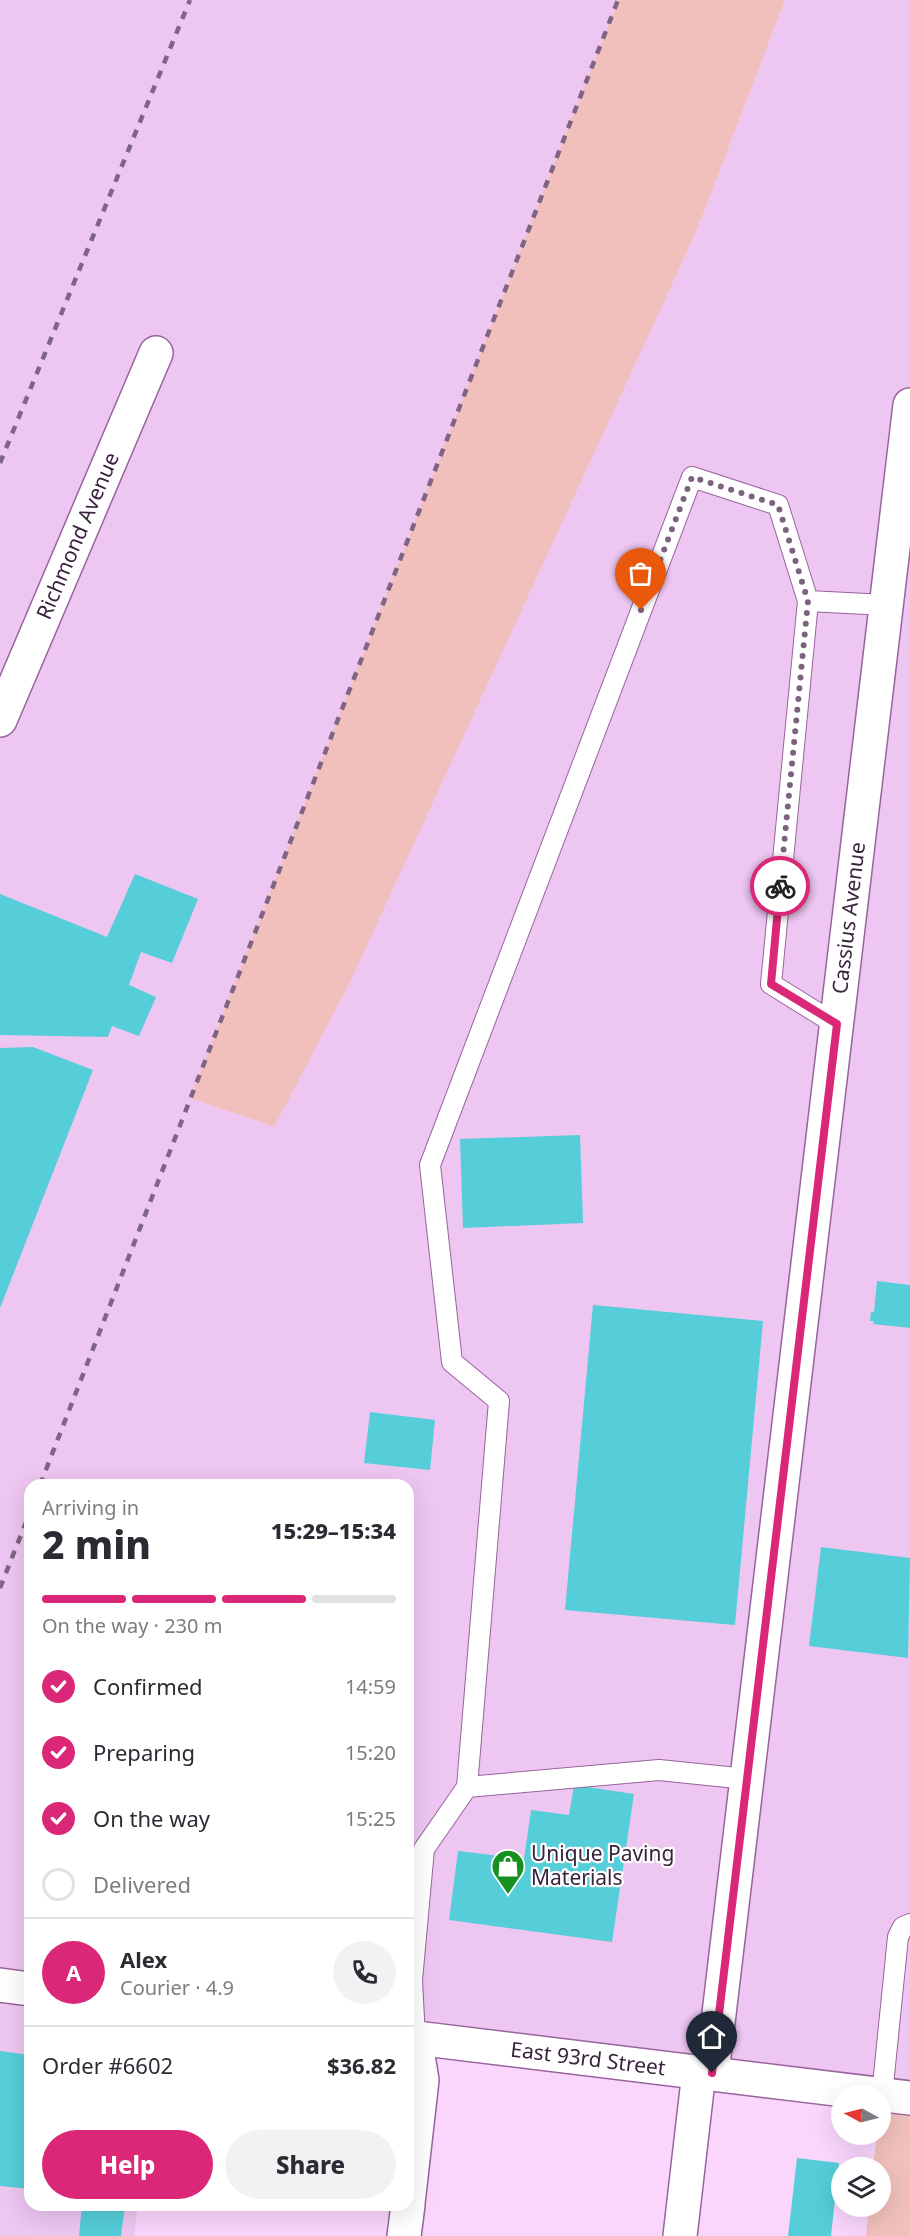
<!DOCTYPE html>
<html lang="en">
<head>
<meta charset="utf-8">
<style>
  body { margin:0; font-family:"Noto Sans",sans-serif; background:#f2f2f3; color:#2b2b33; height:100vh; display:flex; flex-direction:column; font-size:22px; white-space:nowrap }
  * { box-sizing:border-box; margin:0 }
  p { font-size:20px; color:#7c7c81 }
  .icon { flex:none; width:33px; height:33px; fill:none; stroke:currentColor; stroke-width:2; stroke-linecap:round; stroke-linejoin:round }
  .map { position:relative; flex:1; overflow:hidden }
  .sheet { position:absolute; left:24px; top:1479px; width:390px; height:732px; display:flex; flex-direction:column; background:#fff; border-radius:18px; box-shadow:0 6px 24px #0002 }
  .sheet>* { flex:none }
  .needle { width:39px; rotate:277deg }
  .controls { position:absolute; left:831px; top:2085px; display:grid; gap:12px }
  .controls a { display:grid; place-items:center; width:60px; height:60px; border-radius:50%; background:#fff; box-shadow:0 6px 24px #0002; font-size:30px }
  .pin { position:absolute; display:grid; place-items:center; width:51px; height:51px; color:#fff; margin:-62px -26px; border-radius:50% 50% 50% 0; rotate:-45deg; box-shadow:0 0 6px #0007 }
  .pin .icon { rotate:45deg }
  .courier { position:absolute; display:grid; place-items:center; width:60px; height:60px; margin:-30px; border:4px solid #db2777; border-radius:50%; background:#fff; color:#222; box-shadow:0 2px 8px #0007 }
  .overview em { font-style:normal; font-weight:800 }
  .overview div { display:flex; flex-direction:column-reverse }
  .overview { display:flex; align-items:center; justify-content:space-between; height:102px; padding:0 18px }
  h1 { font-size:39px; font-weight:800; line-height:45px }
  .bar { display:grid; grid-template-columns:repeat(4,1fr); gap:9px 6px; align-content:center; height:72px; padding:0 18px }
  .bar i { height:8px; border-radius:4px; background:#e1e1e2 }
  .bar .selected { background:#db2777 }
  .bar p { grid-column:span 4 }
  .line { display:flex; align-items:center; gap:15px; padding:0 18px; border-top:2px solid #e1e1e2 }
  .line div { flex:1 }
  .round { display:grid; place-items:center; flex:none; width:63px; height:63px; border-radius:32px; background:#f2f2f3 }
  ol { padding:0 18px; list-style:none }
  li { display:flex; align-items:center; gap:18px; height:66px }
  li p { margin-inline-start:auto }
  li .icon { padding:6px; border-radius:50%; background:#db2777; color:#fff; stroke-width:4 }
  li:last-child { color:#7c7c81 }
  li i { width:33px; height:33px; border:3px solid #e1e1e2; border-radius:50% }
  .action { display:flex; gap:12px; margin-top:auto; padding:12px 18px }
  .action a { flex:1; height:69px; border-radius:36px; background:#db2777; color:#fff; font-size:24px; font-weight:800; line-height:69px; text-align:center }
  .action a+a { background:#f2f2f3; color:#2b2b33 }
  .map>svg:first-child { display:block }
  .built { fill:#edc6f1 }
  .green { fill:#f1c0bc }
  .building { fill:#55ced9 }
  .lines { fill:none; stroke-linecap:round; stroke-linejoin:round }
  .service-casing { stroke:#99639f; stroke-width:22 }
  .minor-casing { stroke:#99639f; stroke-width:36 }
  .secondary-casing { stroke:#99639f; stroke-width:36 }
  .service { stroke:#fff; stroke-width:20 }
  .minor { stroke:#fff; stroke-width:33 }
  .secondary { stroke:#fff; stroke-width:33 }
  .rail { stroke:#806483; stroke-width:4.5; stroke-dasharray:8 8; stroke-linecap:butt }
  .done { stroke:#7d6280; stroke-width:6; stroke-dasharray:0 10.8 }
  .route { stroke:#db2777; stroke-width:8 }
  .labels { text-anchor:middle; stroke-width:4.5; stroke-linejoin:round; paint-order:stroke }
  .street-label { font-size:21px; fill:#3a233d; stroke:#fff }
  .poi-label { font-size:21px; fill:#3a233d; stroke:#fff; text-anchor:start }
</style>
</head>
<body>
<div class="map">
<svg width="910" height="2236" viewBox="0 0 910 2236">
  <rect width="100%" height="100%" fill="#fad6fd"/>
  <path class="built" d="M 0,0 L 618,0 L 190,1098 L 274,1127 L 697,230 L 785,0 L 910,0 L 910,2098 L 408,2037 L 408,1485 L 30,1485 L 30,2205 L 138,2205 L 134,2236 L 0,2236 Z"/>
  <path class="green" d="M 618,0 L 785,0 L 697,230 L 349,984 L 274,1127 L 190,1098 Z
    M 910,2098 L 910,2236 L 866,2236 L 869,2207 L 880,2206 L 880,2168 L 873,2167 L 877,2135 L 880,2134 L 880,2104 Z"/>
  <path class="building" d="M 135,874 L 198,899 L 172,963 L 141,952 L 129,985 L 156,997 L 139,1036 L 112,1026 L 108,1037 L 0,1035 L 0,894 L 107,937 Z
    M 33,1047 L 93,1070 L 0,1308 L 0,1048 Z
    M 580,1135 L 583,1223 L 463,1228 L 460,1139 Z
    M 877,1281 L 910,1285 L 910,1328 L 873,1324 L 874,1321 L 870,1321 L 871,1312 L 874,1312 Z
    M 593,1305 L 763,1321 L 735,1625 L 565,1610 Z
    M 370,1412 L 435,1420 L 430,1470 L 364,1463 Z
    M 821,1547 L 910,1558 L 908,1658 L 809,1646 Z
    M 408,1625 L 414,1626 L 412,1645 L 408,1644 Z
    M 574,1785 L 634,1794 L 612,1942 L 449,1920 L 458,1851 L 524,1859 L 531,1810 L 569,1815 Z
    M 0,2051 L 30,2055 L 30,2189 L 0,2186 Z
    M 797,2158 L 839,2163 L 831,2236 L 788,2236 Z
    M 82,2205 L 125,2205 L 121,2236 L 79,2236 Z"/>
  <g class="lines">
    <defs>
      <path id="service" d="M 808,601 L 771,984 L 837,1025
        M 747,1779 L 659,1770 L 467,1787 L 499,1401 L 452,1362 L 430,1165 L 692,477 L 778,505 L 808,601 L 886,605
        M 415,2038 L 412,1980 L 424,1849 L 467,1787
        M 882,2095 L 898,1937 L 903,1927 L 910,1924"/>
      <path id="minor" d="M 0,720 L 156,353
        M 712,2073 L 910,405
        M 408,2203 L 422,2080 L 415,2038
        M 404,2236 L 408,2205
        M 680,2236 L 699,2072"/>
      <path id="secondary" d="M 0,1985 L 30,1989
        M 408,2037 L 910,2098"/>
    </defs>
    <use href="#service" class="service-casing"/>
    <use href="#minor" class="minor-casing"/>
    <use href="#secondary" class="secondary-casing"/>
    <use href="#service" class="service"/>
    <use href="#minor" class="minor"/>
    <use href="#secondary" class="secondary"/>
    <path class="rail" d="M 0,463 L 190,0
      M 40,1485 L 618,0
      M 0,1588 L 30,1512"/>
  </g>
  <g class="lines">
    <path class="done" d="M 641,610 L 692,477 L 778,505 L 808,601 L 780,886"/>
    <path class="route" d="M 712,2073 L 837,1024 L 771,984 L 780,886"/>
  </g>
  <defs>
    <symbol id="shop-pin" viewBox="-11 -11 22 30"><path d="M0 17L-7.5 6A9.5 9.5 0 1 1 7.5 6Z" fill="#16911f" stroke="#fff"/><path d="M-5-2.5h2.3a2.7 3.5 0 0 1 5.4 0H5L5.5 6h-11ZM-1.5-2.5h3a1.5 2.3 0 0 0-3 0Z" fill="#fff"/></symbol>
  </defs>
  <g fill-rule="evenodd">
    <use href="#shop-pin" x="489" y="1847" width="38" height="52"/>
  </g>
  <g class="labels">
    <g class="street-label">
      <text transform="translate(78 536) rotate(-67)" y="7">Richmond Avenue</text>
      <text transform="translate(849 918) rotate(-83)" y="7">Cassius Avenue</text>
      <text transform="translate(588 2059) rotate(7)" y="7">East 93rd Street</text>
    </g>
    <g class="poi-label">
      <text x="531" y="1861">Unique Paving<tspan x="531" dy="24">Materials</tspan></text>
    </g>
  </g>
</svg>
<div class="controls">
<a><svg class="needle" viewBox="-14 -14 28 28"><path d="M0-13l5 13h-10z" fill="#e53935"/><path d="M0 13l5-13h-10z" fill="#7c7c81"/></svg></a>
<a><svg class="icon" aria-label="layers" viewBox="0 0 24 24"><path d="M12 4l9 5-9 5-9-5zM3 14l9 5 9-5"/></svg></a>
</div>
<div class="pin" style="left:641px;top:610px;background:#ea580c"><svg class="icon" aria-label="bag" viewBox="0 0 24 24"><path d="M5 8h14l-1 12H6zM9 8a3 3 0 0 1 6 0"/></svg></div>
<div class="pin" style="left:712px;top:2073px;background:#1f2937"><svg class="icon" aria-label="home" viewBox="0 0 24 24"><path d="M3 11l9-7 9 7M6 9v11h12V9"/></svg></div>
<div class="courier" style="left:780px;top:886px"><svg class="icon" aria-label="bike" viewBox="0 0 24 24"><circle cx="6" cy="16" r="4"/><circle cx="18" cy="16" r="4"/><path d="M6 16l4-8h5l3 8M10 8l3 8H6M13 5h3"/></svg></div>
<section class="sheet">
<div class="overview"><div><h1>2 min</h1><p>Arriving in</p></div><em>15:29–15:34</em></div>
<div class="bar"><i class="selected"></i><i class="selected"></i><i class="selected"></i><i></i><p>On the way · 230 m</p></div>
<ol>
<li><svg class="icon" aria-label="check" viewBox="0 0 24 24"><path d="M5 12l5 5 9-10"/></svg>Confirmed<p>14:59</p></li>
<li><svg class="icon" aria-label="check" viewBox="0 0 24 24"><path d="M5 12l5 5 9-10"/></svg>Preparing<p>15:20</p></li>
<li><svg class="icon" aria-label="check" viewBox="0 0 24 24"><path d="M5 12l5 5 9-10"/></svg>On the way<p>15:25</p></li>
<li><i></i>Delivered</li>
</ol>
<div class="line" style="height:108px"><b class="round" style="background:#db2777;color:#fff">A</b><div><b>Alex</b><p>Courier · 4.9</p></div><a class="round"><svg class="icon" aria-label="phone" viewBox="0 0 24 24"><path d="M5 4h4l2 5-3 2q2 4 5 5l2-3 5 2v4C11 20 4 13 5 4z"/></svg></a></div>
<div class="line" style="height:78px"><div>Order #6602</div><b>$36.82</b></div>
<div class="action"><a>Help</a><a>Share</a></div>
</section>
</div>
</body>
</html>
